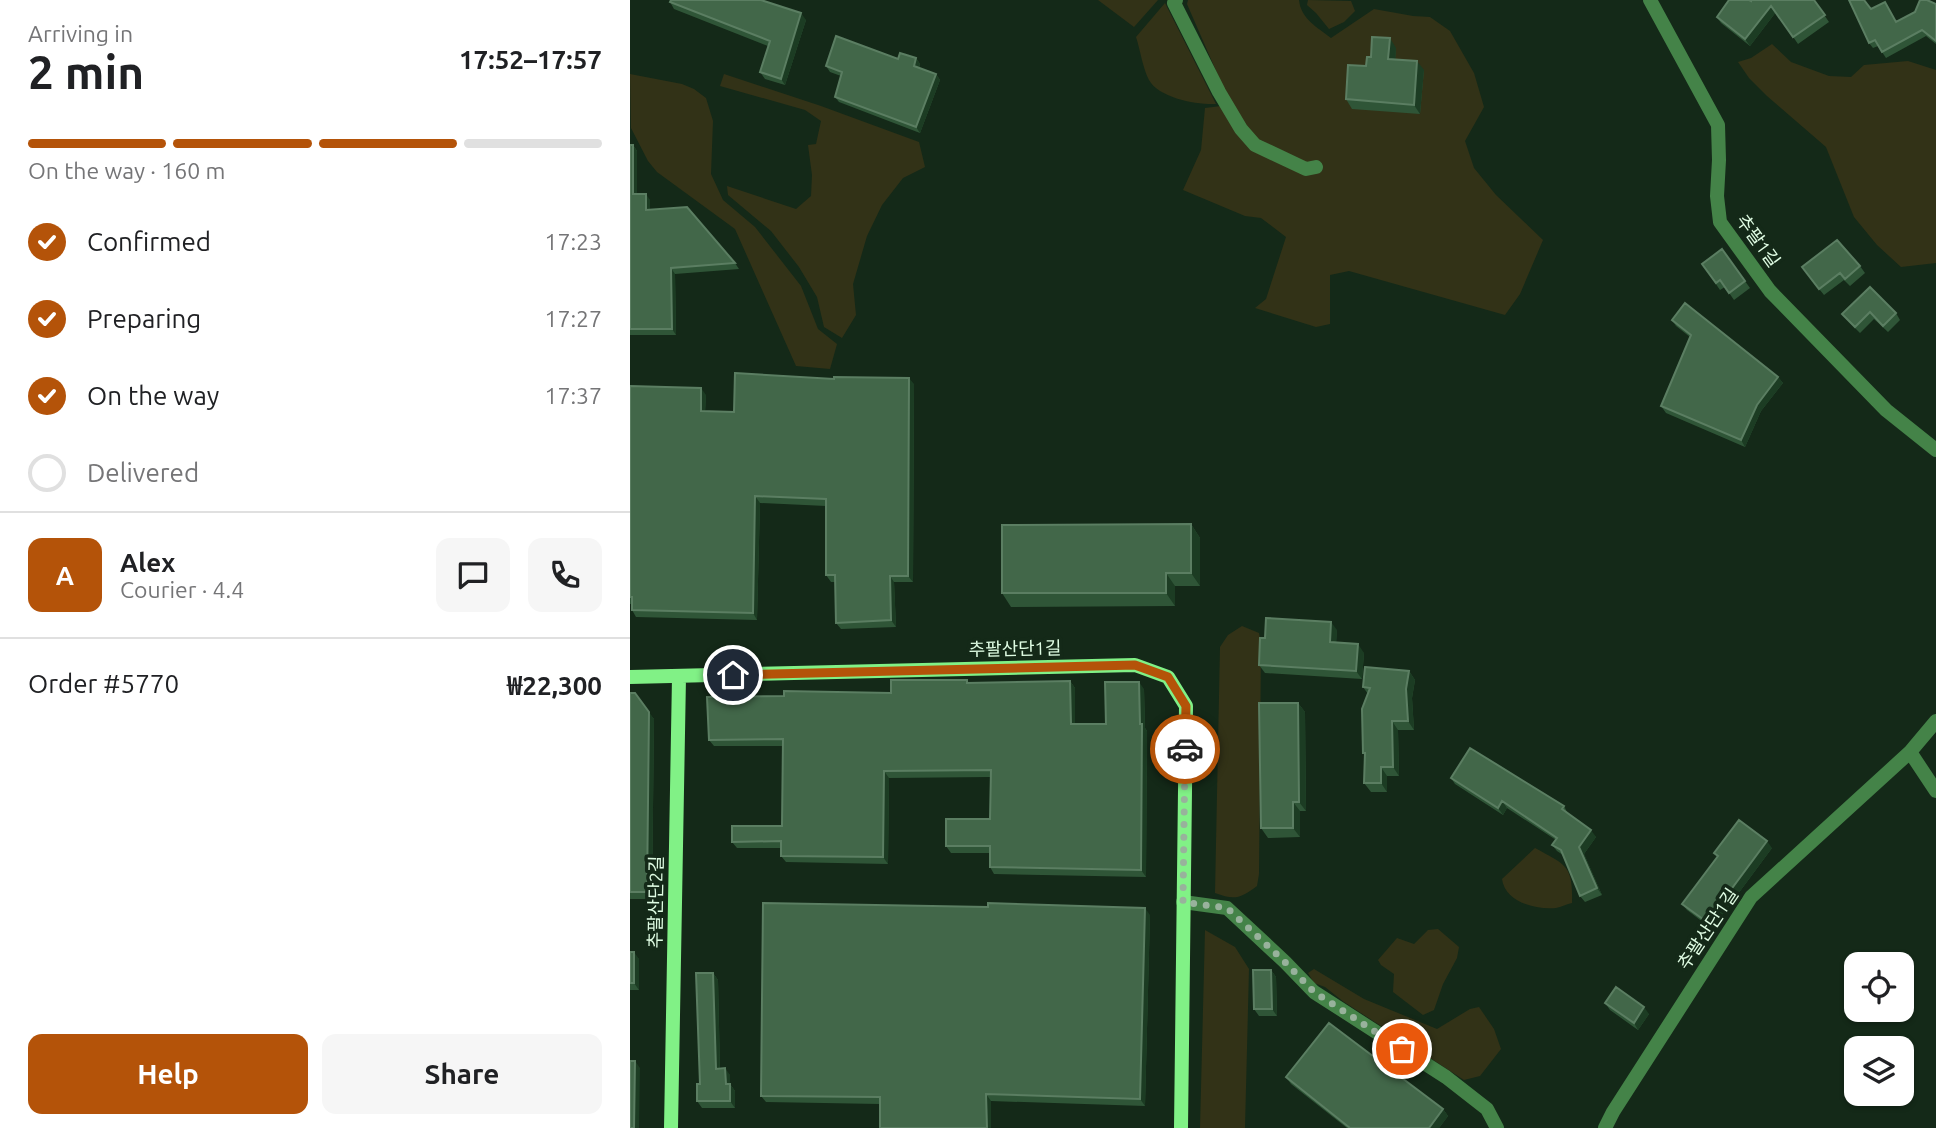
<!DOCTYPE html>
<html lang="en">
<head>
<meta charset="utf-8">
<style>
  body { margin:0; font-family:Ubuntu,"Noto Sans KR",sans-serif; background:#f6f6f6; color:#202124; height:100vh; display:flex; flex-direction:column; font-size:26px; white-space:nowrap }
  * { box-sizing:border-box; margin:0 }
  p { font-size:23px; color:#757577 }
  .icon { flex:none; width:38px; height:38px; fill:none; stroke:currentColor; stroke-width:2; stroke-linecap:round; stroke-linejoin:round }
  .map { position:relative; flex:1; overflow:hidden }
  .sheet { display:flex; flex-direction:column; background:#fff; width:630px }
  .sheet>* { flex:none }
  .fabs { position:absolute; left:1214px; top:952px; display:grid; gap:14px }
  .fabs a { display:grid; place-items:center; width:70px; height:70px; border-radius:14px; background:#fff; box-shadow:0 2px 5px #0004; font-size:35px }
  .pin { position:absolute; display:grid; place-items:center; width:60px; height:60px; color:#fff; margin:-30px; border:4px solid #fff; border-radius:50%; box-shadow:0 2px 7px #0007 }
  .courier { position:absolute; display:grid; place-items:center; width:70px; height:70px; margin:-35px; border:5px solid #b45309; border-radius:50%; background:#fff; color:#222; box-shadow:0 2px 9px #0007 }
  .head em { font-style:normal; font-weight:700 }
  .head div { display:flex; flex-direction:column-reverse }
  .head { display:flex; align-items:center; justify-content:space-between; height:119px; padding:0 28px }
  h1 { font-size:46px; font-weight:700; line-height:52px }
  .bar { display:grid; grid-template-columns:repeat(4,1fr); gap:10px 7px; align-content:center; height:84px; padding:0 28px }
  .bar i { height:9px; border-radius:5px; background:#e0e0e0 }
  .bar .selected { background:#b45309 }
  .bar p { grid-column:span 4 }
  .line { display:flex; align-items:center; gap:18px; padding:0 28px; border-top:2px solid #e0e0e0 }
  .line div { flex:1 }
  .round { display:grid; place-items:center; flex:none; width:74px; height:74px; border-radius:14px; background:#f6f6f6 }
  ol { padding:0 28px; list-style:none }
  li { display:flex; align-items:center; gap:21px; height:77px }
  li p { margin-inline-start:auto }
  li .icon { padding:7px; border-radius:50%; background:#b45309; color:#fff; stroke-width:4 }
  li:last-child { color:#757577 }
  li i { width:38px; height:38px; border:4px solid #e0e0e0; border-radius:50% }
  .primary-button { display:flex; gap:14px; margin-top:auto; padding:14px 28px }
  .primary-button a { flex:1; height:80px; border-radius:14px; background:#b45309; color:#fff; font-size:28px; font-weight:700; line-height:80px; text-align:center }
  .primary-button a+a { background:#f6f6f6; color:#202124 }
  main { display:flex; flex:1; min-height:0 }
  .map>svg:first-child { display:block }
  .green { fill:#323217 }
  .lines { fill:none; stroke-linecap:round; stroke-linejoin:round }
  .street { stroke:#448348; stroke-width:14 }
  .secondary { stroke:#81f186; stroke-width:14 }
  .wall { fill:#2f5537 }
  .shaded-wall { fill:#1c3c23 }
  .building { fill:#426749; stroke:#5b7e62; stroke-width:2 }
  .done { stroke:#98b29c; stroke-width:7; stroke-dasharray:0 12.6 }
  .route { stroke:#b45309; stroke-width:9 }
  .labels { text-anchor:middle; stroke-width:7; stroke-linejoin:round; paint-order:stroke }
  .street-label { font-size:18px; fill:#dffce3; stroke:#142918 }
</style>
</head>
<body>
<main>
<section class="sheet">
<div class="head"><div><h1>2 min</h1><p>Arriving in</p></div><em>17:52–17:57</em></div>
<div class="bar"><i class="selected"></i><i class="selected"></i><i class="selected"></i><i></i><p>On the way · 160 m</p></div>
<ol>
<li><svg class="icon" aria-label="check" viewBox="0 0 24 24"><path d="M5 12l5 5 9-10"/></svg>Confirmed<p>17:23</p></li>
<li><svg class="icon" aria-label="check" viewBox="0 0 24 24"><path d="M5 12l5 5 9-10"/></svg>Preparing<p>17:27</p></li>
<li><svg class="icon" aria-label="check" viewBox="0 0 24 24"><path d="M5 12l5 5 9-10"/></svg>On the way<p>17:37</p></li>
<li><i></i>Delivered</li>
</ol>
<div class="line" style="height:126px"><b class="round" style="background:#b45309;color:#fff">A</b><div><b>Alex</b><p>Courier · 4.4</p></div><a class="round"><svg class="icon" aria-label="chat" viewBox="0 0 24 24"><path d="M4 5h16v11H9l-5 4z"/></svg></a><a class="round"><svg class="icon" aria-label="phone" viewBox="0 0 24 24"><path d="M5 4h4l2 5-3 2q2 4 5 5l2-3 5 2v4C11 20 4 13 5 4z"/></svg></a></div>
<div class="line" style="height:91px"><div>Order #5770</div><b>₩22,300</b></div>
<div class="primary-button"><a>Help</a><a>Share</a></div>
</section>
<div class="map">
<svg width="1306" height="1128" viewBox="0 0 1306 1128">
  <rect width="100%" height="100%" fill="#142918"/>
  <path class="green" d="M 468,0 L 528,0 L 504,27 Z
    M 558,0 L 669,0 C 671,19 687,27 701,38 L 744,9 L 783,16 L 800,17 L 820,31 L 844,73 L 854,107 L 835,141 L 844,168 L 866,195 L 913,240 L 890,294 L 875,315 L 719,271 L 700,275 L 700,324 L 686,327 L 625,308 L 636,299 L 656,237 L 631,218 L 615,216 L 553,190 L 571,150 L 575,108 L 591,106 L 597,96 L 557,4 Z
    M 678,0 L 721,1 L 725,11 L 714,22 L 699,29 L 686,13 L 677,5 Z
    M 535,3 L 586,104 C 567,105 529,98 519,80 C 513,69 510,49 506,37 Z
    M 1142,44 L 1161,62 L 1199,76 L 1221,77 L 1234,65 L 1278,61 L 1306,70 L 1306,263 L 1271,267 L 1247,245 L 1224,217 L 1196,147 L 1137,96 L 1119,78 L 1108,62 L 1121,58 Z
    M 0,74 L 52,84 L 64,89 L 76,98 L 83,121 L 81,174 L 93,200 L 125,227 L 171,286 L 188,329 L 207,344 L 200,369 L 166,366 L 105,229 L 27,172 L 18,161 L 1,128 Z
    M 94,74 L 191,106 L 289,142 L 295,167 L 273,178 L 252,205 L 237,236 L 223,284 L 226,315 L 212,338 L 194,327 L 187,297 L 169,267 L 141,231 L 98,195 L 97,186 L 166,209 L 181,196 L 182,175 L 178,145 L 186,144 L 191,121 L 175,110 L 90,86 Z
    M 612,626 L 629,633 L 631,644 L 629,874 L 627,886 C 610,899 604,900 585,893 L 590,647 L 598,635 Z
    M 905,848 C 936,865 943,865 942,903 C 937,904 931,907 926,908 C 905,910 875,902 872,879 Z
    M 808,929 L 829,947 L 827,958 L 813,984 L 804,1010 L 793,1015 L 763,992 L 764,974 L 751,965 L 748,960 L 767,938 L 784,944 L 798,930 Z
    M 575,930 L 605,947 L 619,969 L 615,1128 L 570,1128 Z
    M 684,969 L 734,999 L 807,1029 L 840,1009 L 849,1007 L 864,1029 L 871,1049 L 850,1076 L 834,1080 L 714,1002 L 695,987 L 684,983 L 678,973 Z"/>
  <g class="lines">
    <path class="street" d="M 546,0 L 544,3 L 589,92 L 611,129 L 625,145 L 676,169 L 686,167
      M 1020,0 L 1088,125 L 1089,160 L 1087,196 L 1090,222 L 1140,291 L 1256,410 L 1306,450
      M 1280,752 L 1306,791
      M 553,902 L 597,908 L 655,962 L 684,992 L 816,1077 L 857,1109 L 867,1128
      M 975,1128 L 983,1112 L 1121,897 L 1280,752 L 1306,721"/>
    <path class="secondary" d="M 0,677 L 505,665 L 538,677 L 556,706 L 551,1128
      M 41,1128 L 49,677"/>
  </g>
  <path class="wall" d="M 1184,0 L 1199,22 L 1168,44 L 1146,12 L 1120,46 L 1091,23 L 1087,17 L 1121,1 Z
    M 40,2 L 137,3 L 176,20 L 155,85 L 135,79 L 130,72 L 138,46 L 44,9 Z
    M 1255,2 L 1266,22 L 1306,4 L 1306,44 L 1296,36 L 1256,58 L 1248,46 L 1243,48 L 1239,43 L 1241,9 Z
    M 766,48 L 765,60 L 794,70 L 790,114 L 722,109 L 716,99 L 741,57 Z
    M 286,58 L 290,64 L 289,68 L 306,74 L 310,80 L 290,133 L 209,102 L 205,97 L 211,76 L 200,72 L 196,66 Z
    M 0,145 L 3,145 L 7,151 L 7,194 L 20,200 L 20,210 L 105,263 L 109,269 L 45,274 L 46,335 L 0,335 Z
    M 1092,249 L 1120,288 L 1104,300 L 1095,287 L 1090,290 L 1072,264 Z
    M 1230,266 L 1235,273 L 1220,286 L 1214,280 L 1194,295 L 1177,274 Z
    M 1240,287 L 1266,313 L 1270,320 L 1258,332 L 1244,319 L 1230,333 L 1217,320 L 1212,314 Z
    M 1042,320 L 1148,377 L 1153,383 L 1131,411 L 1115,447 L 1036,413 L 1031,406 L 1060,337 L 1046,326 Z
    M 284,384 L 283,582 L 264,582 L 266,627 L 211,629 L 206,623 L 205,582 L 201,582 L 196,575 L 196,506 L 130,503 L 127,620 L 6,617 L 2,610 L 2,604 L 0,604 L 0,386 L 76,395 L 75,411 L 104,412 Z
    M 561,524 L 570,538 L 570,586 L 545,586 L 545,606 L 381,607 L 372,593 Z
    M 707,630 L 706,642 L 734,653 L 732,679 L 635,673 L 629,665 Z
    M 779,671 L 785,680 L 782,698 L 784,730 L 768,730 L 769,776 L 757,776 L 757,792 L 741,792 L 734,783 L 735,756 L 733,753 L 738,694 L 733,687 Z
    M 337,680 L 339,683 L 440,681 L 445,688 L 445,724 L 476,724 L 514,689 L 515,728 L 517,731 L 516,877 L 364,874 L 360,867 L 360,853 L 321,853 L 316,846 L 360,819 L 360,777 L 259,778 L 258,864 L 156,862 L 151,856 L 151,848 L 107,848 L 102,842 L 152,826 L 153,746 L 84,746 L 79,740 L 154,696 L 261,693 Z
    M 0,693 L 24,719 L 22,899 L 0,899 Z
    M 668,703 L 675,712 L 676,811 L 670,811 L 670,837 L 638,838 L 631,828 Z
    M 821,778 L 934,806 L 938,814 L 966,837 L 954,854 L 972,895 L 955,902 L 950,896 L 933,855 L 927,851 L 922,845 L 926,840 L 877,808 L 873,815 L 825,784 Z
    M 1142,848 L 1082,929 L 1057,910 L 1052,904 L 1087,857 L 1084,853 Z
    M 520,915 L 515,1106 L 361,1101 L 250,1104 L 136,1102 L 131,1096 Z
    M 0,952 L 9,959 L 9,990 L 0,990 Z
    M 641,970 L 646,977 L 647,1016 L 629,1016 L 624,1009 Z
    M 83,973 L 88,980 L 90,1068 L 100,1075 L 100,1084 L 105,1091 L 105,1108 L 72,1108 L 67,1101 Z
    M 975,1003 L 1019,1014 L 1008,1030 L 980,1010 Z
    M 656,1077 L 813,1109 L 818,1116 L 809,1128 L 717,1128 L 661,1084 Z"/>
  <path class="shaded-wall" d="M 1141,6 L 1146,12 L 1120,46 L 1115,39 Z
    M 171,13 L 176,20 L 155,85 L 151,79 Z
    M 760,38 L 766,48 L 765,68 L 758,59 Z
    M 286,58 L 290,64 L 288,71 L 284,66 Z
    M 787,61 L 794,70 L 790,114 L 784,105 Z
    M 306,74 L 310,80 L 290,133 L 286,127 Z
    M 3,145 L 7,151 L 7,200 L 3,194 Z
    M 16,194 L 20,200 L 20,216 L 16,210 Z
    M 41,268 L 45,274 L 46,335 L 42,329 Z
    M 1148,377 L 1153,383 L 1131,411 L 1115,447 L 1111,440 L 1127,405 Z
    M 279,378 L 284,384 L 283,582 L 278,576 Z
    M 71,388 L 76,395 L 75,418 L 71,411 Z
    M 125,496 L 130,503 L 127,620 L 123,613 Z
    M 561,524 L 570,538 L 570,586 L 561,573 Z
    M 536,573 L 545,586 L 545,606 L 536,593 Z
    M 260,576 L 264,582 L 266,627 L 261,620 Z
    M 701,622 L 707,630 L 706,650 L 700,642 Z
    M 728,644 L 734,653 L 732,679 L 726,671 Z
    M 779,671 L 785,680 L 782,698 L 784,730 L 778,721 L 776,689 Z
    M 440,681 L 445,688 L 445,730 L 441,724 Z
    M 509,682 L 514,689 L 515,728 L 517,731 L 516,877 L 511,870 Z
    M 668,703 L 675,712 L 676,811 L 669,802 Z
    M 19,712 L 24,719 L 22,899 L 17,892 Z
    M 762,721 L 768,730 L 769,776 L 763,767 Z
    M 751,767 L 757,776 L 757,792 L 751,783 Z
    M 254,771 L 259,778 L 258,864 L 253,857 Z
    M 872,801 L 877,808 L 873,815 L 868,808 Z
    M 663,802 L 670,811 L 670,837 L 663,828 Z
    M 961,830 L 966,837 L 954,854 L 972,895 L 967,888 L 949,847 Z
    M 1137,841 L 1142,848 L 1082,929 L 1077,922 Z
    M 515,908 L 520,915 L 515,1106 L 510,1099 Z
    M 4,952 L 9,959 L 9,990 L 4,983 Z
    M 641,970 L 646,977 L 647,1016 L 642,1009 Z
    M 83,973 L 88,980 L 90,1076 L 86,1069 Z
    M 1014,1007 L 1019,1014 L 1008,1030 L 1004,1023 Z
    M 5,1061 L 10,1068 L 9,1128 L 4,1128 Z
    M 95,1068 L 100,1075 L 100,1084 L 105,1091 L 105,1108 L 100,1101 L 96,1084 Z
    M 356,1094 L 361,1101 L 361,1128 L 357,1128 Z
    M 813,1109 L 818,1116 L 809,1128 L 799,1128 Z"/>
  <path class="building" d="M 41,0 L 131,0 L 171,13 L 151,79 L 130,72 L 140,41 L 40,2 Z
    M 1099,0 L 1119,0 L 1121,1 L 1121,0 L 1184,0 L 1195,15 L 1163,37 L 1141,6 L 1115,39 L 1087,17 Z
    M 1219,0 L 1234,0 L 1241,9 L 1255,2 L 1266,22 L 1285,12 L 1290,0 L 1297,0 L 1306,4 L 1306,41 L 1292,30 L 1252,52 L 1245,40 L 1239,43 Z
    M 206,36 L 268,59 L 270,53 L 286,58 L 284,66 L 306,74 L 286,127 L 205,97 L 212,72 L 196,66 Z
    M 742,37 L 760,38 L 758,59 L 787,61 L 784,105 L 716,99 L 718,65 L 736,66 L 737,57 L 741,57 Z
    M 0,145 L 3,145 L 3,194 L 16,194 L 16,210 L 57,207 L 105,263 L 41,268 L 42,329 L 0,329 Z
    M 1207,240 L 1230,266 L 1215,279 L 1210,273 L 1189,289 L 1172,267 Z
    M 1092,249 L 1115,281 L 1099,293 L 1090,280 L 1086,283 L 1072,264 Z
    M 1240,287 L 1266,313 L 1253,326 L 1240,312 L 1225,327 L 1212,314 Z
    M 1055,303 L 1148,377 L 1127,405 L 1111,440 L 1031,406 L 1061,335 L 1042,320 Z
    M 105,373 L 204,379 L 204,377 L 279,378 L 278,576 L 260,576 L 261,620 L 206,623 L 205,575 L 196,575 L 196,499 L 125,496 L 123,613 L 2,610 L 2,597 L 0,597 L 0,386 L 71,388 L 71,411 L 104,412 Z
    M 561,524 L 561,573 L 536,573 L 536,593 L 372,593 L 372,525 Z
    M 636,618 L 701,622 L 700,642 L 728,644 L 726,671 L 629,665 L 630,638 L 635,638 Z
    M 735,667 L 779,671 L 776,689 L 778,721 L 762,721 L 763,767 L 751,767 L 751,783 L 734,783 L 735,753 L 733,753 L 732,709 L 740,688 L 733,687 Z
    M 261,680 L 337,680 L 337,683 L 440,681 L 441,724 L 476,724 L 475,682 L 509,682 L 510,724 L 512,724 L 511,870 L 360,867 L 360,846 L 316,846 L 316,819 L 360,819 L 361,770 L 254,771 L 253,857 L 151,856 L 151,841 L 102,842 L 102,826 L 152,826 L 153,739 L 79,740 L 77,697 L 154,696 L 154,691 L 261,693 Z
    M 0,693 L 5,693 L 19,712 L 17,892 L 0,892 Z
    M 629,703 L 668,703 L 669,802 L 663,802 L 663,828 L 631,828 Z
    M 840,748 L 934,806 L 932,809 L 961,830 L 949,847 L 967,888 L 950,896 L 931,850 L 922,845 L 927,838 L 872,801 L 868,808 L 821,778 Z
    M 1109,820 L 1137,841 L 1077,922 L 1052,904 L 1088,856 L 1084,853 Z
    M 133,903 L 358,907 L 358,903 L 515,908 L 510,1099 L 356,1094 L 357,1128 L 250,1128 L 250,1097 L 131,1096 Z
    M 0,952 L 4,952 L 4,983 L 0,983 Z
    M 623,970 L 641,970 L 642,1009 L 624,1009 Z
    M 66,973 L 83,973 L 86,1069 L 95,1068 L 96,1084 L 100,1084 L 100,1101 L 67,1101 L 67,1084 L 70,1084 Z
    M 986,987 L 1014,1007 L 1004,1023 L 975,1003 Z
    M 699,1023 L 813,1109 L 799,1128 L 720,1128 L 656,1077 Z
    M 0,1061 L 5,1061 L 4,1128 L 0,1128 Z"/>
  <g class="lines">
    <path class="done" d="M 555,749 L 553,902 L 597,908 L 655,962 L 684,992 L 772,1049"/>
    <path class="route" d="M 103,675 L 505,665 L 538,677 L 556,706 L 555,749"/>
  </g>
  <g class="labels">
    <g class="street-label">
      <text transform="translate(1128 241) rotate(54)" y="6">추팔1길</text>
      <text transform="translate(385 649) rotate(-1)" y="6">추팔산단1길</text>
      <text transform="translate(26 902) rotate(-89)" y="6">추팔산단2길</text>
      <text transform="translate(1078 929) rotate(-56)" y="6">추팔산단1길</text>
    </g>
  </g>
</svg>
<div class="fabs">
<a><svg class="icon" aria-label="locate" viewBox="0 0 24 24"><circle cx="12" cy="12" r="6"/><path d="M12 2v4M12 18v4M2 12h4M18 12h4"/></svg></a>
<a><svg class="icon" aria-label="layers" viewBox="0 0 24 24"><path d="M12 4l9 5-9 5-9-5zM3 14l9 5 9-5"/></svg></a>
</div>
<div class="pin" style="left:772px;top:1049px;background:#ea580c"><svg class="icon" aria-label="bag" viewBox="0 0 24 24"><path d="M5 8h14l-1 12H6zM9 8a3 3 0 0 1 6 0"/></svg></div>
<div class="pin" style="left:103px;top:675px;background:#1f2937"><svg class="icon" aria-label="home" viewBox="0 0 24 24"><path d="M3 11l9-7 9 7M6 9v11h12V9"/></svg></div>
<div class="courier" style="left:555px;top:749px"><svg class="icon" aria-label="car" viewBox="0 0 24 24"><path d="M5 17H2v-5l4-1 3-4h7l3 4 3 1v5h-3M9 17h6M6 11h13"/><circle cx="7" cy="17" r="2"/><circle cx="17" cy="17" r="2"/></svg></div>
</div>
</main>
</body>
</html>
